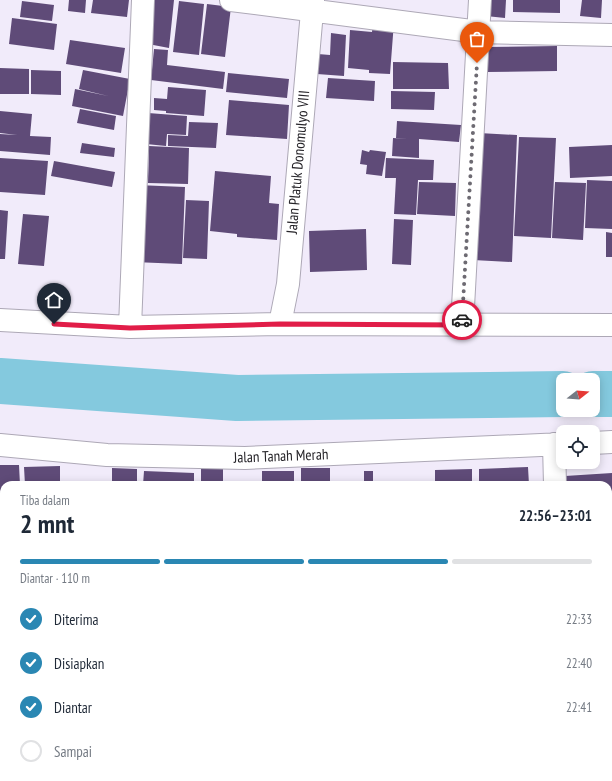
<!DOCTYPE html>
<html lang="id">
<head>
<meta charset="utf-8">
<style>
  body { margin:0; font-family:"PT Sans Narrow",sans-serif; background:#f6f6f7; color:#1f2937; height:100vh; display:flex; flex-direction:column; font-size:15px; white-space:nowrap }
  * { box-sizing:border-box; margin:0 }
  p { font-size:13px; color:#747a83 }
  .icon { flex:none; width:22px; height:22px; fill:none; stroke:currentColor; stroke-width:2; stroke-linecap:round; stroke-linejoin:round }
  .map { position:relative; flex:1; overflow:hidden }
  .side { position:absolute; left:0px; top:481px; width:612px; height:300px; display:flex; flex-direction:column; background:#fff; border-radius:12px 12px 0 0; box-shadow:0 2px 10px #0003 }
  .side>* { flex:none }
  .needle { width:26px; rotate:73deg }
  .buttons { position:absolute; left:556px; top:373px; display:grid; gap:8px }
  .buttons a { display:grid; place-items:center; width:44px; height:44px; border-radius:8px; background:#fff; box-shadow:0 2px 10px #0003; font-size:20px }
  .pin { position:absolute; display:grid; place-items:center; width:34px; height:34px; color:#fff; margin:-41px -17px; border-radius:50% 50% 50% 0; rotate:-45deg; box-shadow:0 0 4px #0007 }
  .pin .icon { rotate:45deg }
  .courier { position:absolute; display:grid; place-items:center; width:40px; height:40px; margin:-20px; border:3px solid #e11d48; border-radius:50%; background:#fff; color:#222; box-shadow:0 1px 5px #0007 }
  .head em { font-style:normal; font-weight:700 }
  .head div { display:flex; flex-direction:column-reverse }
  .head { display:flex; align-items:center; justify-content:space-between; height:68px; padding:0 20px }
  h1 { font-size:26px; font-weight:700; line-height:30px }
  .bar { display:grid; grid-template-columns:repeat(4,1fr); gap:6px 4px; align-content:center; height:48px; padding:0 20px }
  .bar i { height:5px; border-radius:3px; background:#e0e1e3 }
  .bar .active { background:#2a87b3 }
  .bar p { grid-column:span 4 }
  ol { padding:0 20px; list-style:none }
  li { display:flex; align-items:center; gap:12px; height:44px }
  li p { margin-inline-start:auto }
  li .icon { padding:4px; border-radius:50%; background:#2a87b3; color:#fff; stroke-width:4 }
  li:last-child { color:#747a83 }
  li i { width:22px; height:22px; border:2px solid #e0e1e3; border-radius:50% }
  .map>svg:first-child { display:block }
  .lines { fill:none; stroke-linecap:round; stroke-linejoin:round }
  .river { stroke:#84c9de; stroke-width:46 }
  .building { fill:#5f4b78 }
  .minor-casing { stroke:#ada8b6; stroke-width:24 }
  .minor { stroke:#fff; stroke-width:22 }
  .done { stroke:#6d6a72; stroke-width:4; stroke-dasharray:0 7.2 }
  .route { stroke:#e11d48; stroke-width:5 }
  .labels { text-anchor:middle; stroke-width:4; stroke-linejoin:round; paint-order:stroke }
  .street-label { font-size:15px; fill:#262429; stroke:#fff }
</style>
</head>
<body>
<div class="map">
<svg width="612" height="781" viewBox="0 0 612 781">
  <rect width="100%" height="100%" fill="#f1ebfa"/>
  <g class="lines">
    <path class="river" d="M 0,381 L 237,398 L 563,394
      M 593,394 L 612,394"/>
  </g>
  <path class="building" d="M 69,0 L 86,0 L 85,13 L 68,11 Z
    M 93,0 L 129,0 L 127,17 L 91,13 Z
    M 148,0 L 174,0 L 169,48 L 143,43 Z
    M 487,0 L 506,0 L 505,18 L 486,16 Z
    M 513,0 L 560,0 L 560,13 L 513,12 Z
    M 582,0 L 602,0 L 601,18 L 580,16 Z
    M 22,1 L 54,5 L 52,21 L 20,17 Z
    M 179,1 L 204,4 L 199,55 L 173,52 Z
    M 207,4 L 231,7 L 225,57 L 201,54 Z
    M 12,18 L 57,24 L 54,50 L 9,44 Z
    M 373,21 L 394,22 L 390,74 L 369,73 L 369,70 L 348,68 L 350,30 L 372,32 Z
    M 331,33 L 346,35 L 344,76 L 317,74 L 318,54 L 330,55 Z
    M 70,40 L 125,48 L 121,73 L 66,64 Z
    M 557,46 L 557,71 L 486,72 L 486,47 Z
    M 154,49 L 168,50 L 167,65 L 225,72 L 223,89 L 151,80 Z
    M 393,62 L 448,63 L 449,89 L 393,89 Z
    M 0,68 L 29,69 L 29,94 L 0,94 Z
    M 31,70 L 61,71 L 61,95 L 31,94 Z
    M 83,70 L 130,79 L 123,116 L 72,106 L 75,89 L 108,96 L 79,89 Z
    M 228,73 L 289,79 L 287,98 L 226,92 Z
    M 328,78 L 375,81 L 374,101 L 326,98 Z
    M 168,87 L 206,90 L 204,116 L 166,113 L 166,111 L 154,110 L 154,98 L 167,99 Z
    M 391,91 L 435,92 L 434,110 L 391,109 Z
    M 229,100 L 289,105 L 287,139 L 226,135 Z
    M 80,109 L 116,116 L 114,130 L 77,123 Z
    M 0,111 L 32,114 L 30,136 L 51,137 L 50,155 L 0,151 L 0,134 L 17,135 L 0,133 Z
    M 148,113 L 187,116 L 186,135 L 167,134 L 166,146 L 146,144 Z
    M 397,121 L 461,125 L 459,142 L 419,139 L 419,158 L 392,156 L 393,138 L 408,139 L 396,138 Z
    M 189,122 L 218,123 L 216,148 L 168,146 L 168,135 L 188,136 Z
    M 479,133 L 517,135 L 512,262 L 473,260 Z
    M 519,137 L 556,138 L 551,238 L 514,236 Z
    M 82,143 L 115,148 L 114,157 L 80,153 Z
    M 612,145 L 612,176 L 570,178 L 569,147 Z
    M 149,146 L 189,148 L 188,184 L 148,183 Z
    M 362,150 L 369,152 L 370,150 L 386,152 L 382,176 L 366,174 L 367,165 L 360,164 Z
    M 0,158 L 48,161 L 45,195 L 0,192 Z
    M 386,158 L 434,160 L 433,180 L 418,180 L 416,215 L 394,214 L 396,178 L 385,178 Z
    M 54,161 L 115,172 L 112,187 L 51,176 Z
    M 215,171 L 271,176 L 269,203 L 279,204 L 277,240 L 237,237 L 237,234 L 210,231 Z
    M 587,180 L 612,181 L 612,229 L 585,228 Z
    M 419,182 L 456,183 L 455,216 L 417,214 Z
    M 555,182 L 586,183 L 583,240 L 552,238 Z
    M 137,185 L 185,187 L 182,264 L 134,262 Z
    M 186,200 L 209,201 L 207,259 L 183,258 Z
    M 0,210 L 8,211 L 5,259 L 0,259 Z
    M 23,214 L 49,216 L 44,266 L 18,264 Z
    M 394,219 L 413,220 L 411,265 L 392,264 Z
    M 366,229 L 367,270 L 310,272 L 309,231 Z
    M 606,232 L 612,233 L 612,257 L 606,257 Z
    M 0,465 L 19,465 L 20,485 L 4,485 L 4,493 L 0,493 Z
    M 60,466 L 60,485 L 25,485 L 24,467 Z
    M 528,467 L 529,485 L 479,485 L 479,469 Z
    M 112,468 L 137,469 L 137,485 L 112,485 Z
    M 301,468 L 330,468 L 330,485 L 301,485 Z
    M 201,469 L 223,469 L 223,485 L 201,485 Z
    M 472,469 L 472,485 L 435,485 L 435,470 Z
    M 144,471 L 194,473 L 194,485 L 143,485 Z
    M 262,471 L 294,471 L 294,485 L 262,485 Z
    M 364,471 L 373,471 L 373,485 L 364,485 Z
    M 612,473 L 612,500 L 608,500 L 608,485 L 565,485 L 565,476 Z
    M 64,482 L 94,482 L 94,485 L 64,485 Z
    M 0,500 L 4,500 L 4,515 L 0,515 Z
    M 0,517 L 4,517 L 4,537 L 0,537 Z
    M 0,549 L 3,549 L 4,599 L 0,599 Z
    M 612,587 L 612,624 L 608,624 L 608,588 Z
    M 0,604 L 4,604 L 4,623 L 0,623 Z
    M 608,629 L 612,629 L 612,667 L 608,668 Z
    M 0,646 L 4,646 L 4,676 L 0,676 Z
    M 0,688 L 4,688 L 4,721 L 0,721 Z
    M 608,699 L 612,699 L 612,716 L 608,716 Z
    M 608,723 L 612,723 L 612,776 L 608,776 Z
    M 0,727 L 4,727 L 4,741 L 0,741 Z
    M 0,743 L 4,743 L 4,763 L 0,763 Z
    M 24,777 L 85,777 L 85,781 L 24,781 Z
    M 107,777 L 125,777 L 125,781 L 107,781 Z
    M 128,777 L 154,777 L 153,781 L 128,781 Z
    M 154,777 L 168,777 L 168,781 L 154,781 Z
    M 171,777 L 194,777 L 194,781 L 170,781 Z
    M 200,777 L 225,777 L 225,781 L 200,781 Z
    M 252,777 L 267,777 L 267,781 L 251,781 Z
    M 277,777 L 293,777 L 292,781 L 277,781 Z
    M 293,777 L 313,777 L 313,781 L 293,781 Z
    M 316,777 L 339,777 L 339,781 L 316,781 Z
    M 361,777 L 361,781 L 341,781 L 340,778 Z
    M 421,777 L 421,781 L 400,781 L 400,778 Z
    M 395,778 L 395,781 L 364,781 L 364,779 Z
    M 469,778 L 469,781 L 454,781 L 454,779 Z
    M 497,778 L 497,781 L 470,781 L 470,779 Z
    M 529,778 L 529,781 L 499,781 L 499,779 Z"/>
  <g class="lines">
    <defs>
      <path id="minor" d="M 231,0 L 479,32 L 612,35
        M 0,320 L 130,327 L 280,324 L 612,325
        M 280,324 L 288,284 L 313,0
        M 462,325 L 480,0
        M 130,327 L 143,0
        M 593,443 L 612,442
        M 554,444 L 555,485
        M 0,445 L 107,455 L 245,458 L 563,444
        M 0,542 L 4,542
        M 608,581 L 612,581
        M 0,641 L 4,641
        M 608,678 L 612,678
        M 0,683 L 4,683
        M 0,767 L 4,767
        M 539,777 L 561,781"/>
    </defs>
    <use href="#minor" class="minor-casing"/>
    <use href="#minor" class="minor"/>
  </g>
  <g class="lines">
    <path class="done" d="M 462,320 L 477,63"/>
    <path class="route" d="M 54,324 L 130,328 L 280,324 L 462,325 L 462,320"/>
  </g>
  <g class="labels">
    <g class="street-label">
      <text transform="translate(298 162) rotate(-85)" y="5">Jalan Platuk Donomulyo VIII</text>
      <text transform="translate(281 456) rotate(-2)" y="5">Jalan Tanah Merah</text>
    </g>
  </g>
</svg>
<div class="buttons">
<a><svg class="needle" viewBox="-14 -14 28 28"><path d="M0-13l5 13h-10z" fill="#e53935"/><path d="M0 13l5-13h-10z" fill="#747a83"/></svg></a>
<a><svg class="icon" aria-label="locate" viewBox="0 0 24 24"><circle cx="12" cy="12" r="6"/><path d="M12 2v4M12 18v4M2 12h4M18 12h4"/></svg></a>
</div>
<div class="pin" style="left:477px;top:63px;background:#ea580c"><svg class="icon" aria-label="bag" viewBox="0 0 24 24"><path d="M5 8h14l-1 12H6zM9 8a3 3 0 0 1 6 0"/></svg></div>
<div class="pin" style="left:54px;top:324px;background:#1f2937"><svg class="icon" aria-label="home" viewBox="0 0 24 24"><path d="M3 11l9-7 9 7M6 9v11h12V9"/></svg></div>
<div class="courier" style="left:462px;top:320px"><svg class="icon" aria-label="car" viewBox="0 0 24 24"><path d="M5 17H2v-5l4-1 3-4h7l3 4 3 1v5h-3M9 17h6M6 11h13"/><circle cx="7" cy="17" r="2"/><circle cx="17" cy="17" r="2"/></svg></div>
<section class="side">
<div class="head"><div><h1>2 mnt</h1><p>Tiba dalam</p></div><em>22:56–23:01</em></div>
<div class="bar"><i class="active"></i><i class="active"></i><i class="active"></i><i></i><p>Diantar · 110 m</p></div>
<ol>
<li><svg class="icon" aria-label="check" viewBox="0 0 24 24"><path d="M5 12l5 5 9-10"/></svg>Diterima<p>22:33</p></li>
<li><svg class="icon" aria-label="check" viewBox="0 0 24 24"><path d="M5 12l5 5 9-10"/></svg>Disiapkan<p>22:40</p></li>
<li><svg class="icon" aria-label="check" viewBox="0 0 24 24"><path d="M5 12l5 5 9-10"/></svg>Diantar<p>22:41</p></li>
<li><i></i>Sampai</li>
</ol>
</section>
</div>
</body>
</html>
